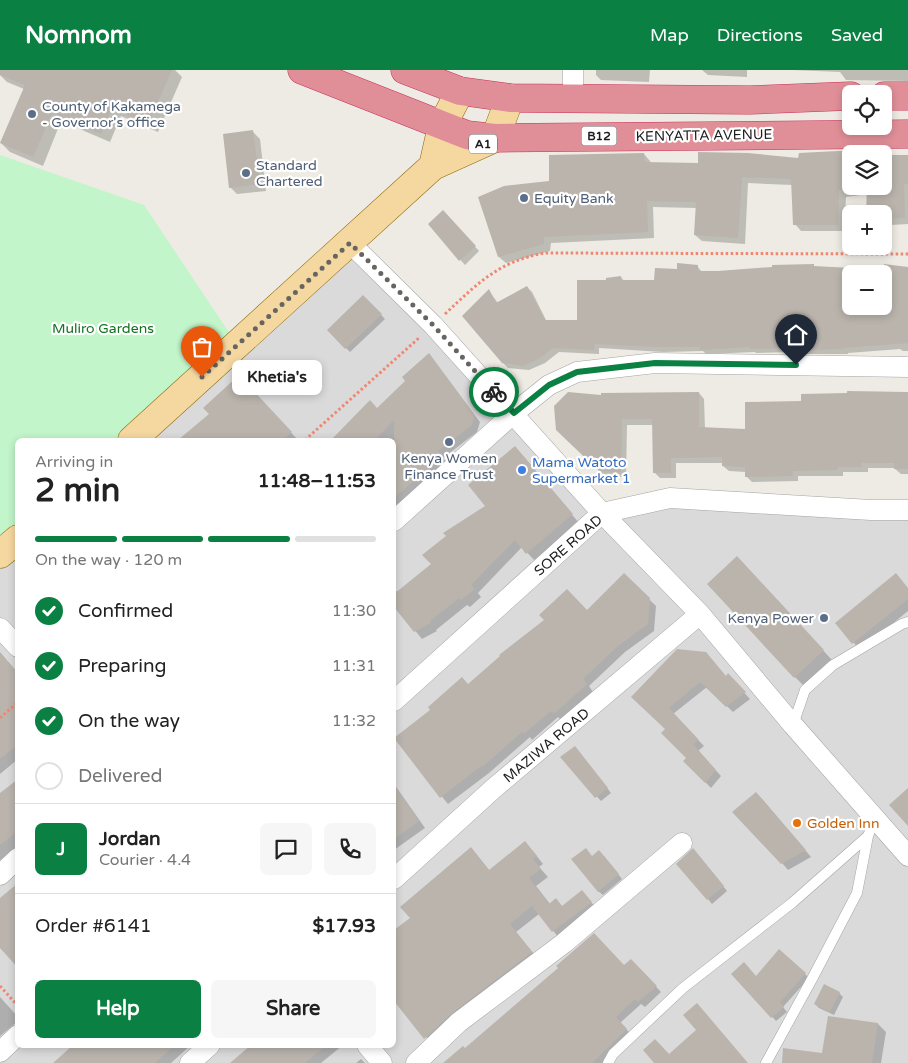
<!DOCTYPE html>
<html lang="en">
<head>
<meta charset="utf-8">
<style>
  body { margin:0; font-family:"Varela Round",sans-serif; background:#f6f6f6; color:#222; height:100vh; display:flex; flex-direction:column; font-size:19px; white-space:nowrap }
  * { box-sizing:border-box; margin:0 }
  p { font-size:16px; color:#767676 }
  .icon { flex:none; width:28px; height:28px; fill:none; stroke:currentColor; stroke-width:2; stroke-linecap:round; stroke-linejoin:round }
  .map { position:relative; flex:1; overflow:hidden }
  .side { position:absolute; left:15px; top:368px; width:381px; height:610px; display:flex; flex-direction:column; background:#fff; border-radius:8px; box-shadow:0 2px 8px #0003 }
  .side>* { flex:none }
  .tools { position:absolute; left:842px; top:15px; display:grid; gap:10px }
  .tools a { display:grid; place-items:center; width:50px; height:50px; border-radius:8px; background:#fff; box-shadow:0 2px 8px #0003; font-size:25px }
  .pin { position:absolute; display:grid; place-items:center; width:42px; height:42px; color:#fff; margin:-51px -21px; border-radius:50% 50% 50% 0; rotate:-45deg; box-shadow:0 0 5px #0007 }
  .pin .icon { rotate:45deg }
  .courier { position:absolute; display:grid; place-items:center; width:50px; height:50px; margin:-25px; border:4px solid #0b8043; border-radius:50%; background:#fff; color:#222; box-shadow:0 1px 6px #0007 }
  .bubble { position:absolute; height:35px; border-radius:8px; background:#fff; box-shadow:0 2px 8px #0003; font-size:16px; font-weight:700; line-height:35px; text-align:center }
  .head em { font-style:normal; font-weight:700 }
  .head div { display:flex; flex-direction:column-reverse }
  .head { display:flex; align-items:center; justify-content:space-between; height:85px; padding:0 20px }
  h1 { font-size:32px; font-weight:700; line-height:38px }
  .bar { display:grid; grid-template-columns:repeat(4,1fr); gap:8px 5px; align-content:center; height:60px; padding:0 20px }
  .bar i { height:6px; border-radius:4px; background:#e0e0e0 }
  .bar .active { background:#0b8043 }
  .bar p { grid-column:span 4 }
  .line { display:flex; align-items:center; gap:12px; padding:0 20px; border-top:1px solid #e0e0e0 }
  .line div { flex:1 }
  .round { display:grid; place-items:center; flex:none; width:52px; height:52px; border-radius:8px; background:#f6f6f6 }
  ol { padding:0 20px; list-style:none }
  li { display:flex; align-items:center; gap:15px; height:55px }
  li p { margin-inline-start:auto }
  li .icon { padding:5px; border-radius:50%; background:#0b8043; color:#fff; stroke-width:4 }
  li:last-child { color:#767676 }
  li i { width:28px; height:28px; border:2px solid #e0e0e0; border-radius:50% }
  .action { display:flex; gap:10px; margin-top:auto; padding:10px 20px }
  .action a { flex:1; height:58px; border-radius:8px; background:#0b8043; color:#fff; font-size:20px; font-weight:700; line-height:58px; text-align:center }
  .action a+a { background:#f6f6f6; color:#222 }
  header { display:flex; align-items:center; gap:30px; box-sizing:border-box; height:70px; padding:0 25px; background:#0b8043; color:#fff }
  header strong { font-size:24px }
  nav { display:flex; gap:28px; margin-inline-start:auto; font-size:18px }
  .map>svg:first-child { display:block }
  .residential { fill:#dbdada }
  .park { fill:#c2f5ca }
  .shadow { fill:#0003; fill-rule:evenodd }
  .building { fill:#bab4ad }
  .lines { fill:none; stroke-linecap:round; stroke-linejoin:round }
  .lane-casing { stroke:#a4a4a4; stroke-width:11 }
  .street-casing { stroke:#a4a4a4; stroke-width:21 }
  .primary-casing { stroke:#8c6a0a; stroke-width:29 }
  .highway-casing { stroke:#cc2f59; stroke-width:29 }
  .path { stroke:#f08771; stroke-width:3; stroke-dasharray:2.5 2.5; stroke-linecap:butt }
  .lane { stroke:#fff; stroke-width:10 }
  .street { stroke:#fff; stroke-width:20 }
  .primary { stroke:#f5d7a0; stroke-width:28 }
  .highway { stroke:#e08f98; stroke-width:28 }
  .done { stroke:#666562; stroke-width:5; stroke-dasharray:0 9 }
  .route { stroke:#0b8043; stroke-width:6 }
  .service-dot { fill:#5c6f8a; stroke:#fff; stroke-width:2 }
  .shop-dot { fill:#3f7fe0; stroke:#fff; stroke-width:2 }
  .food-dot { fill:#e8710a; stroke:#fff; stroke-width:2 }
  .labels { text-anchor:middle; stroke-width:4.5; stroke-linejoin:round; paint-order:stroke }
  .shield { fill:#fff; stroke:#616161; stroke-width:1 }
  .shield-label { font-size:12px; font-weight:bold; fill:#1d1d1d }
  .service-label { font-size:14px; fill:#4e5e75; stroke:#fff; text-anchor:start }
  .street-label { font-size:14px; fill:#1d1d1d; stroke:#fff }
  .park-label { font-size:14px; fill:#127321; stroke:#fff }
  .shop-label { font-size:14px; fill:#366cbe; stroke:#fff; text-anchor:start }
  .food-label { font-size:14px; fill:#c56008; stroke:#fff; text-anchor:start }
</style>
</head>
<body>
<header>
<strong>Nomnom</strong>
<nav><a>Map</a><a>Directions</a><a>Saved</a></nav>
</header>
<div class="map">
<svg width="908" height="993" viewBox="0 0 908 993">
  <rect width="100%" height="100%" fill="#edebe3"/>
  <path class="residential" d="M 350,174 L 602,444 L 670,428 L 908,441 L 908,993 L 0,993 L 0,486 L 17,470 L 18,975 L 394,975 L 394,370 L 131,370 Z"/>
  <path class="park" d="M 0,85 L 144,135 L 238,276 L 131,370 L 18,370 L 17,470 L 0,486 Z"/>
  <path class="shadow" d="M 0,0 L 175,0 L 182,7 L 158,62 L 121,46 L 110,72 L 61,51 L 43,96 L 10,82 L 1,73 L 24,19 L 7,12 L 0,5 Z
    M 596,0 L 650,0 L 649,12 L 601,10 L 596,5 Z
    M 702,0 L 747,0 L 747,7 L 708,5 Z
    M 792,0 L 908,0 L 908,11 L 846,10 L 840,2 Z
    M 253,62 L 260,69 L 266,121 L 237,124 L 230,117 Z
    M 885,81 L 891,86 L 908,86 L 908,154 L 891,155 L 891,162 L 884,161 L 884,144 L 868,124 L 846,127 L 844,161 L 801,161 L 795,154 L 792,115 L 748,113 L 745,174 L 702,171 L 695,165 L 697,138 L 653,137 L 654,168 L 551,173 L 550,181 L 506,193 L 499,187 L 480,128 L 551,112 L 644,84 L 650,91 L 651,94 L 699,95 L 800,89 L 800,84 ZM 851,84 L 884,84 L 884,116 L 851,116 Z
    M 447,146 L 479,181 L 465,195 L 429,155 Z
    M 697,196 L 702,202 L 815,197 L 862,200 L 862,198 L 908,199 L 908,281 L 903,281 L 900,279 L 848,283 L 848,284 L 802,284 L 800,282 L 756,283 L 755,282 L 706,284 L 703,281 L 663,282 L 599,278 L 599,284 L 559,282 L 545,293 L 529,300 L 508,298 L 502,292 L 489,221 L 498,233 L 527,217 L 532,222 L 547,252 L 578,251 L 607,212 L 621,207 L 624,211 L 655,211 L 678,200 ZM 851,204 L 884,204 L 884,236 L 851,236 Z
    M 363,226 L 385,249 L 350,282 L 328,260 Z
    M 429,285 L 480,352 L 477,362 L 443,388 L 447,393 L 394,440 L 394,370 L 332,370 L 377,340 L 407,311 Z
    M 245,313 L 297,369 L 296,370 L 181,370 Z
    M 699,323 L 704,329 L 705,359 L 746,360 L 802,333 L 908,323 L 908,404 L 901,404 L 894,398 L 868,398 L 868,402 L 843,402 L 843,406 L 798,406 L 798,411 L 752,412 L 746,406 L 746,402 L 729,401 L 723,396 L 724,393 L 676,393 L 676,408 L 660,408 L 654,402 L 654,355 L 627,355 L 626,407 L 606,407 L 557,360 L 602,326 Z
    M 522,385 L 579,453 L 534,490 L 522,477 L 478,523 L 481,527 L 470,537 L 467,535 L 436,560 L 437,561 L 422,569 L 394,535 L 394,525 L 396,521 L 398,522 L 433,495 L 487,436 Z
    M 746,497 L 832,590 L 804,616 L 795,607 Z
    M 624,505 L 656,536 L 654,561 L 625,582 L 589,616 L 593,622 L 561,650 L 558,647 L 532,670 L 530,667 L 489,703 L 448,734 L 395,669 L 432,640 L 469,615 L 587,542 Z
    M 908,519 L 908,541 L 860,580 L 837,553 Z
    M 0,583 L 18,603 L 18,689 L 0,704 Z
    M 711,589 L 726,607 L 728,605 L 750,629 L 733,642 L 707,617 L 673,644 L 704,676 L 698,681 L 721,706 L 711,718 L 685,691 L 688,688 L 667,659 L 633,627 Z
    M 579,682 L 611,723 L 601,731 L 562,688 Z
    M 18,710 L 18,776 L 0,790 L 0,736 Z
    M 394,714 L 425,758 L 394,780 Z
    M 756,723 L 763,730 L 811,787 L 788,800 L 782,793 Z
    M 471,778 L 490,801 L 532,780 L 543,794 L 539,797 L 548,807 L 536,816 L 550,834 L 556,830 L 563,837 L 582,822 L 598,840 L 560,869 L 539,844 L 516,862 L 539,890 L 433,975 L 394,929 L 394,862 L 412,848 Z
    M 697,784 L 727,821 L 712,834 L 708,829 Z
    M 604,786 L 622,809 L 603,825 L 598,821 L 593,787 Z
    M 631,890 L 661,922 L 645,937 L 641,934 L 620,953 L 632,965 L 603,993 L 445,993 L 465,980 L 624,897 Z
    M 733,904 L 756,907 L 805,904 L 809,908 L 783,937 L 787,942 L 776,951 Z
    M 839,923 L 843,927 L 834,945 L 819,938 L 815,934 Z
    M 0,927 L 18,947 L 18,951 L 0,966 Z
    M 829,947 L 878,954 L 886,962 L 881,993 L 883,993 L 783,993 L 823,985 Z
    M 75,975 L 191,975 L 171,993 L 55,993 Z
    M 253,975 L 343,975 L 321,993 L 232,993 Z
    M 361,989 L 365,993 L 356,993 Z"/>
  <path class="building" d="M 0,0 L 172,0 L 148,54 L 112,38 L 101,64 L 52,43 L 33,87 L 0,73 L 25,15 L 0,5 Z
    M 253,60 L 260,114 L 229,118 L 223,64 Z
    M 838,81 L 851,81 L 851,119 L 839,120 L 838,155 L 793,155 L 791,109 L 742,107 L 738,168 L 694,165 L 696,132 L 647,131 L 648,162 L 544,167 L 544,174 L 498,187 L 478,127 L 504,116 L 549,111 L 549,85 L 644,83 L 645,92 L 698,93 L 698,82 L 748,83 L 798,88 L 799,83 Z
    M 884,85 L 908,85 L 908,114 L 904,114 L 905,148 L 884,149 L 884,144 L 866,144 L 867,116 L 884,116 Z
    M 443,140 L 476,176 L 459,191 L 428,154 Z
    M 677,193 L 698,195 L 698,201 L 718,201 L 772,197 L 772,195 L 814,194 L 814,196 L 851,198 L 851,236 L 884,236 L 884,194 L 908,197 L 908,273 L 844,278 L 844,279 L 796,280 L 796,278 L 750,279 L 750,277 L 700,280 L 700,277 L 658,277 L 595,274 L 594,280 L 553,278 L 540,288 L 523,296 L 502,293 L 462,246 L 489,219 L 496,233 L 527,216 L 545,250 L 577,250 L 577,210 L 606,210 L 606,208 L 621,206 L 621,210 L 654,210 L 655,198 L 677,199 Z
    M 363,225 L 382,244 L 345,279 L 327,260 Z
    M 429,283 L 474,344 L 472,355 L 438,381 L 442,386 L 394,428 L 394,350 L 375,370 L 331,370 L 370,330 L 377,338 L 405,311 L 402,307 Z
    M 239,305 L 292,362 L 283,370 L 178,370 L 209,344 L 203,338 Z
    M 847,321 L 908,322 L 908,399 L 894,399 L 894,393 L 862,393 L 862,397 L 838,397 L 838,400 L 793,401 L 793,406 L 745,407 L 745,397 L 722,396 L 722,387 L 671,388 L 671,403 L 653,403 L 652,349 L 622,349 L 621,402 L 599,401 L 556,360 L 554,336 L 568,322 L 601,325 L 601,323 L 699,322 L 699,357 L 745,359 L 745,332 L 801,331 L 801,324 L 847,323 Z
    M 515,376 L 573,444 L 526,484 L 515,470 L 471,515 L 475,519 L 461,530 L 459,528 L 430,551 L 431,553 L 414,562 L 394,537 L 394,524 L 431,494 L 422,485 L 446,466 L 443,463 L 485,436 L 468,415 Z
    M 737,486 L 824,580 L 794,608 L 707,514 Z
    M 624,503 L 650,528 L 648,554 L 618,576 L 583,609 L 587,614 L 554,644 L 551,641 L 524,664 L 522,662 L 482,697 L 481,696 L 440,728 L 394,668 L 430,640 L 428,637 L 462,607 L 468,614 L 500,586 L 499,585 L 544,550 L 539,545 L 567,519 L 587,540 Z
    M 896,503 L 908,518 L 908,529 L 852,574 L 835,553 Z
    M 677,579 L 706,582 L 726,606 L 728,603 L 746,622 L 726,637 L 700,612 L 669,638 L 699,670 L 693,674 L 716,700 L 705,713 L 683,691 L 686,688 L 661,663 L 665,659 L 631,627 Z
    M 0,582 L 18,603 L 18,674 L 0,689 Z
    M 575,676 L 608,718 L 595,728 L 560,687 Z
    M 18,709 L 18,761 L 0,775 L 0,723 Z
    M 394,715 L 419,751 L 394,769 Z
    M 908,718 L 908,756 L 889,735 Z
    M 756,722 L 806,780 L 781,794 L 732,742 Z
    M 525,771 L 537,786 L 533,789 L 541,799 L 529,808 L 549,834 L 556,828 L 562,836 L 582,820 L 592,832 L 552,862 L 532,836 L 510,854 L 532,882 L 452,943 L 424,969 L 394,931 L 394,860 L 410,848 L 400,837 L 471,777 L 489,800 Z
    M 586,778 L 592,786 L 599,780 L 619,804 L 598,822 L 571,789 Z
    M 693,778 L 724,816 L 707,830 L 676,794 Z
    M 18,813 L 18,898 L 0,878 L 0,828 Z
    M 594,863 L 624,895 L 631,889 L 657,916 L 638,932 L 635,929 L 616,947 L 627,959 L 592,993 L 443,993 L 463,976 L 465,978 L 558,898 L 556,896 Z
    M 779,879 L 806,903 L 780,932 L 784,937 L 771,948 L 731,904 L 744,892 L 756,906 Z
    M 824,914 L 840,922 L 830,942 L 814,934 Z
    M 697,933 L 748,993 L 654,993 L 643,980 L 655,969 L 669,984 L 696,960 L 683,945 Z
    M 828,946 L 878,953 L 872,993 L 782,993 L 783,978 L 822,983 Z
    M 73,975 L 175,975 L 155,993 L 53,993 Z
    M 251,975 L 327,975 L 305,993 L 230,993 Z"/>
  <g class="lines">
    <defs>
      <path id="lane" d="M 793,655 L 805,620 L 833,595 L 902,554 L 908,552
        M 608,993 L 613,984 L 683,918 L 792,833 L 868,766 L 875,748
        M 766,993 L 812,909 L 857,823 L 868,766"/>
      <path id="street" d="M 573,29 L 573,0
        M 350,173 L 433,255 L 602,443 L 700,544 L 793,655 L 908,786
        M 394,451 L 514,343 L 549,315 L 577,302 L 655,293 L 908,297
        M 0,558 L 18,577
        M 394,631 L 602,443 L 670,428 L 871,440 L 908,440
        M 0,805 L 18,788
        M 394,809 L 493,719 L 700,544
        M 367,975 L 382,993
        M 0,982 L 18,965
        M 190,993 L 210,975
        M 416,993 L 459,952 L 564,873 L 682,773"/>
      <path id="primary" d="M 433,96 L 442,56 L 460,21
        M 132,370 L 433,96 L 495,68 L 510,28
        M 0,484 L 18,469"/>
      <path id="highway" d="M 302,0 L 467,65 L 495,68 L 908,64
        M 405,0 L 460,21 L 510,28 L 750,30 L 851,26
        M 884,26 L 908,26"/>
    </defs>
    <use href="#lane" class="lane-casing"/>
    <use href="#street" class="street-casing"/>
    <use href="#primary" class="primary-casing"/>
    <use href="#highway" class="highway-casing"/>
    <path class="path" d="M 445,244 C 478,213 498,192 544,183 L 908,184
      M 305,370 L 420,267
      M 0,648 L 18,632
      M 0,916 L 18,936"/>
    <use href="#lane" class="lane"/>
    <use href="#street" class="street"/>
    <use href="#primary" class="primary"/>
    <use href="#highway" class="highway"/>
  </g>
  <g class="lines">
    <path class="done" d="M 202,307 L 350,173 L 433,255 L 494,322"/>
    <path class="route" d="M 494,322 L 514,343 L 549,315 L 577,302 L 655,293 L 796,295"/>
  </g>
  <g class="service-dot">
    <circle cx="32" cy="44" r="5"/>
    <circle cx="246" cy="103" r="5"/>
    <circle cx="524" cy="128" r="5"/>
    <circle cx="449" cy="372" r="5"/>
    <circle cx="824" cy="548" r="5"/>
  </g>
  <circle class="shop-dot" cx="522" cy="400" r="5"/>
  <circle class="food-dot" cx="797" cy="753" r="5"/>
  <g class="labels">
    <g class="shield">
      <rect x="581.5" y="56.5" width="35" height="19" rx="4"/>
      <rect x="469" y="64.5" width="28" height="19" rx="4"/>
    </g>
    <g class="shield-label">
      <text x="599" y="70">B12</text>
      <text x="483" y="78">A1</text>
    </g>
    <g class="service-label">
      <text x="42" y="41">County of Kakamega<tspan x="42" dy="16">- Governor's office</tspan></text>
      <text x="256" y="100">Standard<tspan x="256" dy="16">Chartered</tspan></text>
      <text x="534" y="133">Equity Bank</text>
      <text x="449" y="393" text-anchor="middle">Kenya Women<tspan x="449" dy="16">Finance Trust</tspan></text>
      <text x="814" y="553" text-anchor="end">Kenya Power</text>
    </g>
    <g class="street-label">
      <text transform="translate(704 65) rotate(-1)" y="5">KENYATTA AVENUE</text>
      <text transform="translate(568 475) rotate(-41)" y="5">SORE ROAD</text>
      <text transform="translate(546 675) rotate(-40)" y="5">MAZIWA ROAD</text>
    </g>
    <g class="park-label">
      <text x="103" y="263">Muliro Gardens</text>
    </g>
    <g class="shop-label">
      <text x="532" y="397">Mama Watoto<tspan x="532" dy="16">Supermarket 1</tspan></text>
    </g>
    <g class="food-label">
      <text x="807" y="758">Golden Inn</text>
    </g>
  </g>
</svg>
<div class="tools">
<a><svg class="icon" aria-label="locate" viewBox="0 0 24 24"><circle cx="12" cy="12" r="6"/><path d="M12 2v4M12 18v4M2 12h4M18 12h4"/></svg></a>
<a><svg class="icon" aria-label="layers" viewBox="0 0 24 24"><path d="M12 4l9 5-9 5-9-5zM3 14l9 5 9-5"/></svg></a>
<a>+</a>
<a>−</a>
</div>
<div class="pin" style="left:202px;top:307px;background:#ea580c"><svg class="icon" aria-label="bag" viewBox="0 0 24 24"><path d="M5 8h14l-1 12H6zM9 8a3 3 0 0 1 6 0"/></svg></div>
<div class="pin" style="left:796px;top:295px;background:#1f2937"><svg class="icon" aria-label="home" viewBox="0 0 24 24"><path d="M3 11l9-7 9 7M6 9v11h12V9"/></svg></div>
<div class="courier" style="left:494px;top:322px"><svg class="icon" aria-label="bike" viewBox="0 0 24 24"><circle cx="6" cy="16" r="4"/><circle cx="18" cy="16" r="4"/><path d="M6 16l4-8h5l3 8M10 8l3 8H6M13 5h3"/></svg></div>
<div class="bubble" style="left:232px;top:290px;width:90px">Khetia's</div>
<section class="side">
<div class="head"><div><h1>2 min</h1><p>Arriving in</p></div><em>11:48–11:53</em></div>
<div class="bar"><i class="active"></i><i class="active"></i><i class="active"></i><i></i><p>On the way · 120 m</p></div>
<ol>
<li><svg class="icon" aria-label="check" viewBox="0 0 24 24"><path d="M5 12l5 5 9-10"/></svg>Confirmed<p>11:30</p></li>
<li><svg class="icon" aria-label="check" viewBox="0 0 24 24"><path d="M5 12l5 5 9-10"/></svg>Preparing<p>11:31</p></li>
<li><svg class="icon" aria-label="check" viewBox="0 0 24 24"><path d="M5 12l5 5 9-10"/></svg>On the way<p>11:32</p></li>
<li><i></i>Delivered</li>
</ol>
<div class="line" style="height:90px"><b class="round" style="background:#0b8043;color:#fff">J</b><div><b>Jordan</b><p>Courier · 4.4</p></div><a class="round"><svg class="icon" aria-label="chat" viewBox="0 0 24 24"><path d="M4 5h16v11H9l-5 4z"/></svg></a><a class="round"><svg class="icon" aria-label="phone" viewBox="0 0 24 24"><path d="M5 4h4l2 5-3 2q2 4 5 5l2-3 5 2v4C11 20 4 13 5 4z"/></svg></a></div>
<div class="line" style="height:65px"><div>Order #6141</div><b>$17.93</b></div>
<div class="action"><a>Help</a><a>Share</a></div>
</section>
</div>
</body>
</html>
